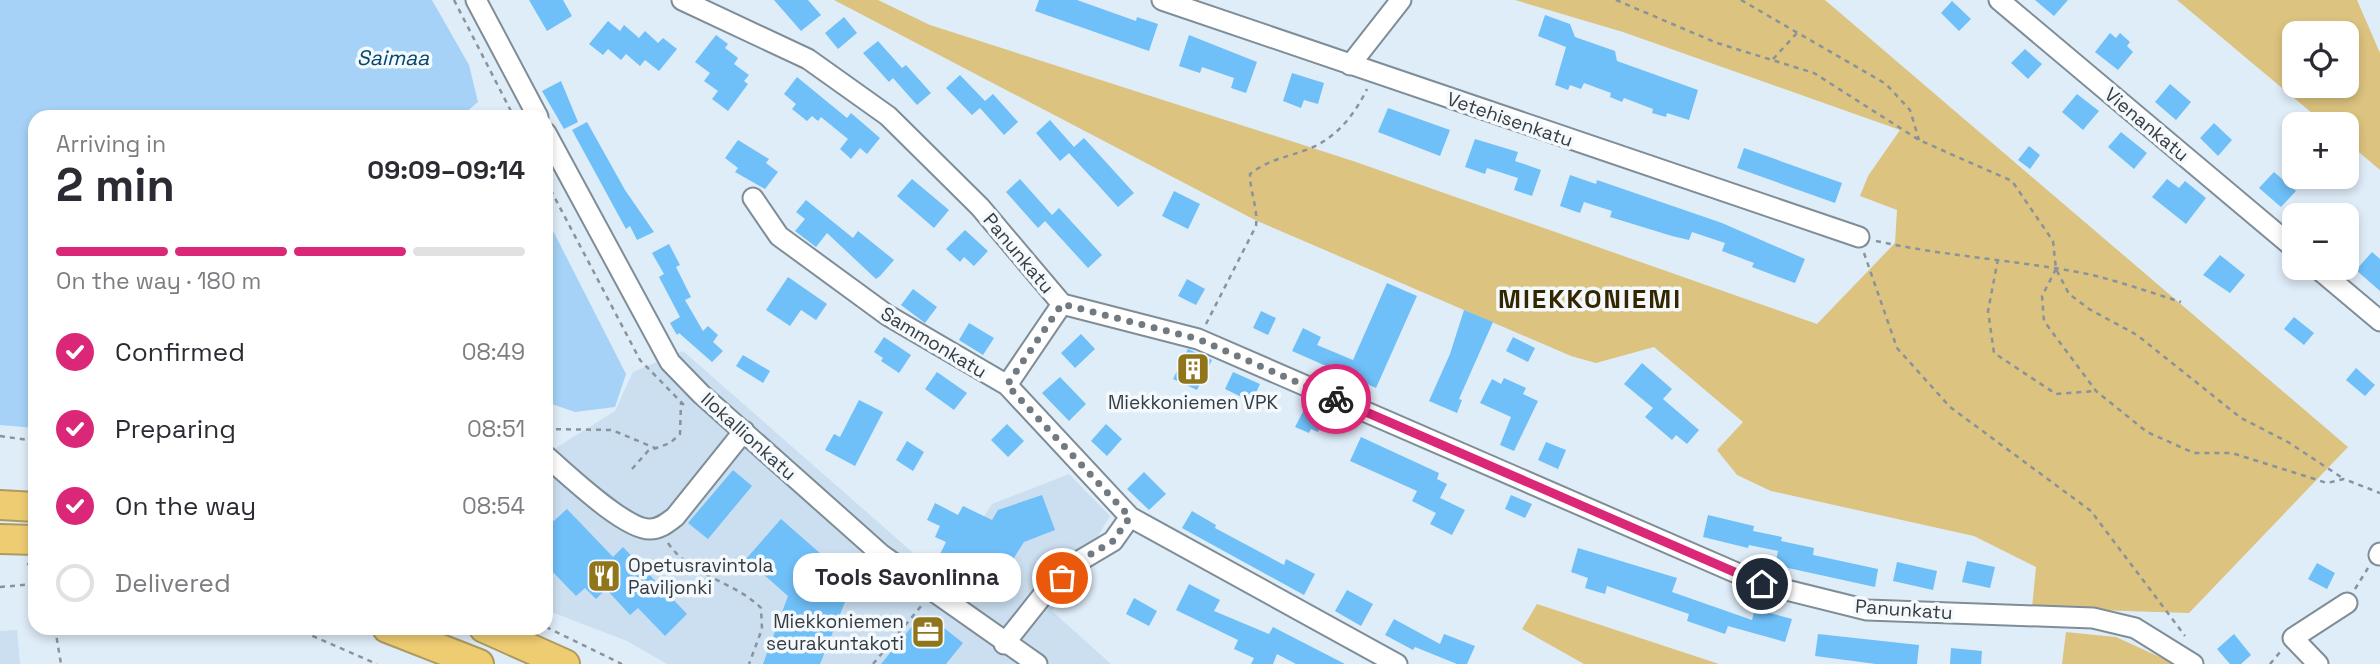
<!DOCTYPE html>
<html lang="en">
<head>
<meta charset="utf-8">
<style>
  body { margin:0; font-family:"Space Grotesk",sans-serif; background:#f7f7f7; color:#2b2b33; height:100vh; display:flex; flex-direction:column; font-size:26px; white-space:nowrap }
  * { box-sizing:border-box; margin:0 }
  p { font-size:23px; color:#7c7c81 }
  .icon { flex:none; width:38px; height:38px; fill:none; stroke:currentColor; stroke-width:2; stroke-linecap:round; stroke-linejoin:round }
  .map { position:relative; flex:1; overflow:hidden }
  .side { position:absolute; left:28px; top:110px; width:525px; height:525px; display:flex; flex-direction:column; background:#fff; border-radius:21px; box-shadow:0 4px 10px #0003 }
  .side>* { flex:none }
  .tools { position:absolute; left:2282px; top:21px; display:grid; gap:14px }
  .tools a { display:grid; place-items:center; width:77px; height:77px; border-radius:14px; background:#fff; box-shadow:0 4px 10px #0003; font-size:35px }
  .pin { position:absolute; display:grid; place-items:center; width:60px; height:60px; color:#fff; margin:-30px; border:4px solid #fff; border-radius:50%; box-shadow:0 2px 7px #0007 }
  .courier { position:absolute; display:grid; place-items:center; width:70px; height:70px; margin:-35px; border:5px solid #db2777; border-radius:50%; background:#fff; color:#222; box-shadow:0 2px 9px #0007 }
  .bubble { position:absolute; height:49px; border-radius:21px; background:#fff; box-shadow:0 4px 10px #0003; font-size:23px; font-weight:700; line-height:49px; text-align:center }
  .head em { font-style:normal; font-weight:700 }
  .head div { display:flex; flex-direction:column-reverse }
  .head { display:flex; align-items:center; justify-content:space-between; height:119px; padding:0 28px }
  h1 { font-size:46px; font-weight:700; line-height:52px }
  .bar { display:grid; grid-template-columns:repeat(4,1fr); gap:10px 7px; align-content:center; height:84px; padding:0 28px }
  .bar i { height:9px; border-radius:5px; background:#e1e1e2 }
  .bar .on { background:#db2777 }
  .bar p { grid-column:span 4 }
  ol { padding:0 28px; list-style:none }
  li { display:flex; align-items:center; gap:21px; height:77px }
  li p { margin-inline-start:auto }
  li .icon { padding:7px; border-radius:50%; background:#db2777; color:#fff; stroke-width:4 }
  li:last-child { color:#7c7c81 }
  li i { width:38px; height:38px; border:4px solid #e1e1e2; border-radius:50% }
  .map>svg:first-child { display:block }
  .built { fill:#cbdff0 }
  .green { fill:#dcc37f; fill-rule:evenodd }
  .water { fill:#a5d2f6 }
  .building { fill:#6fbff8 }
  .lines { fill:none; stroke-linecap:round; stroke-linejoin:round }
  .minor-casing { stroke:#7f8d97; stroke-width:23 }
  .highway-casing { stroke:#ae9a61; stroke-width:32 }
  .path { stroke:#89939b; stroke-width:2.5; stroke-dasharray:5 5; stroke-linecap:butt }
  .minor { stroke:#fff; stroke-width:19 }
  .highway { stroke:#eecd72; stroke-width:28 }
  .done { stroke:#727a81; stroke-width:7; stroke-dasharray:0 12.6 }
  .route { stroke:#db2777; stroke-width:9 }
  .labels { text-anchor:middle; stroke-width:7; stroke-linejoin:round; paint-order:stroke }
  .street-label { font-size:19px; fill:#373c41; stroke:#f4f9fe }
  .poi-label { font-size:19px; fill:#373c41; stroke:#f4f9fe }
  .water-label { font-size:21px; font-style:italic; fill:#06476c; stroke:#f4f9fe }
  .district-label { font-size:26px; font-weight:bold; letter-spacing:2px; fill:#342700; stroke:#f4f9fe }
</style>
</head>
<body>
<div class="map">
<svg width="2380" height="664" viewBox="0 0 2380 664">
  <rect width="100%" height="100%" fill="#dfedf9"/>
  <path class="built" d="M 683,351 L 943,579 L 992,504 L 1069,474 L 1110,516 L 1052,611 L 1111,664 L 667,664 L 627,641 L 546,610 L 546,454 L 615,411 L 633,372 Z
    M 17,630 L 20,664 L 0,664 L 0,631 Z"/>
  <path class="green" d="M 834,0 L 878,0 L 930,25 L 1353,161 L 1817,324 L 1895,243 L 1897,210 L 1860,196 L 1868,176 L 1900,130 L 1623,32 L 1515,0 L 1825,0 L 2348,447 L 2189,613 L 2032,608 L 2036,567 L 1974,536 L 1771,491 L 1737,475 L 1717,450 L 1743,422 L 1654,347 L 1596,363 L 1571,356 L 1255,220 Z
    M 2177,0 L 2357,0 L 2380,53 L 2380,170 L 2347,142 L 2347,124 L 2325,124 ZM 2347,33 L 2347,86 L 2294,86 L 2294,33 Z
    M 1537,604 L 1719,664 L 1584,664 L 1522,629 Z
    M 2066,632 L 2116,637 L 2175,664 L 2062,664 Z"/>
  <path class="water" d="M 0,0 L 432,0 L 469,65 L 478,102 L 460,117 L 35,117 L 35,428 L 0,425 Z
    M 546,217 L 626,374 L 615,407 L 575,412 L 546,402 Z"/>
  <path class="building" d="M 529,0 L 563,0 L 572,16 L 547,31 Z
    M 774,0 L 808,0 L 821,15 L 801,31 Z
    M 1039,0 L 1077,0 L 1136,21 L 1137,17 L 1158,24 L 1149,51 L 1035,11 Z
    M 2035,0 L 2068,0 L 2054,16 Z
    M 1952,1 L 1971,19 L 1959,31 L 1941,13 Z
    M 1545,15 L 1570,24 L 1575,37 L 1615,51 L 1617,61 L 1698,90 L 1689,120 L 1667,113 L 1666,117 L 1652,113 L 1653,109 L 1624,98 L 1622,102 L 1610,97 L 1611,93 L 1584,83 L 1581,89 L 1570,85 L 1568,90 L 1555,85 L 1566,47 L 1538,36 Z
    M 844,17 L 857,33 L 838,49 L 825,33 Z
    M 608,21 L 620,31 L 624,25 L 639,38 L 645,31 L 658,43 L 663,38 L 677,49 L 659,71 L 645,60 L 640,66 L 626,54 L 621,60 L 608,49 L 603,55 L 589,44 Z
    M 2110,33 L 2116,38 L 2120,33 L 2130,42 L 2127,46 L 2133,52 L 2118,70 L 2095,52 Z
    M 716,35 L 728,44 L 725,48 L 738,58 L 734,64 L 749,75 L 744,81 L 748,84 L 728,111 L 712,99 L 718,91 L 704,81 L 710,73 L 695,62 Z
    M 1189,35 L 1257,62 L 1246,93 L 1231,88 L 1234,78 L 1202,67 L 1200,73 L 1179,66 Z
    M 878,41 L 902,68 L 906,65 L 931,93 L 917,105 L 893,78 L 889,82 L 863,53 Z
    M 2025,49 L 2042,64 L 2028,79 L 2011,63 Z
    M 1292,73 L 1324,83 L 1318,104 L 1304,100 L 1301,108 L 1283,101 Z
    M 960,75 L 985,101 L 993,94 L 1018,122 L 1004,135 L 980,108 L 972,115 L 946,88 Z
    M 797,77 L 847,118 L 851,113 L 880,138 L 867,154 L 860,148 L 851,159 L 840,149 L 848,139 L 821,117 L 818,121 L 812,116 L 807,121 L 792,109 L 796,104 L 784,94 Z
    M 561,81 L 578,122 L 564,129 L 542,91 Z
    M 2170,84 L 2191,102 L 2176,120 L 2155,102 Z
    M 2077,94 L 2099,111 L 2083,130 L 2062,112 Z
    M 1388,108 L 1450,130 L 1440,156 L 1378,132 Z
    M 1050,120 L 1074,147 L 1084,138 L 1134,193 L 1118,207 L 1069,153 L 1060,161 L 1036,133 Z
    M 587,122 L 625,190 L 654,232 L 637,240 L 630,226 L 626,229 L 572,130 Z
    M 2214,123 L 2232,140 L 2218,156 L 2200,138 Z
    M 2121,132 L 2147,153 L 2134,169 L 2108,147 Z
    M 1475,139 L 1518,152 L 1515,161 L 1541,170 L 1532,196 L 1514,190 L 1518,178 L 1487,168 L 1485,174 L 1465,167 Z
    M 738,140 L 769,159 L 766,163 L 778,172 L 765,189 L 735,172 L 738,168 L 725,158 Z
    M 2029,146 L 2040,155 L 2030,169 L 2018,160 Z
    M 1744,148 L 1842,183 L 1835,203 L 1737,168 Z
    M 2274,172 L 2296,191 L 2281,207 L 2259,188 Z
    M 1570,175 L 1596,184 L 1597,180 L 1722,223 L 1805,259 L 1795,283 L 1752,267 L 1754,263 L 1722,251 L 1725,243 L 1692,232 L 1689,240 L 1672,236 L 1610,217 L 1612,211 L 1584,202 L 1580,213 L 1560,206 Z
    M 912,179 L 949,210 L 934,228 L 897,196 Z
    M 1020,179 L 1052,215 L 1059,208 L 1102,255 L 1088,268 L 1045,221 L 1038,228 L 1006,192 Z
    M 2167,179 L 2179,188 L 2185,181 L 2206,198 L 2186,224 L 2152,197 Z
    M 1174,191 L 1200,204 L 1188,229 L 1162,216 Z
    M 806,200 L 853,238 L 858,231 L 894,260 L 880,276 L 876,279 L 827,233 L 816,247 L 795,231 L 805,219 L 796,212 Z
    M 965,230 L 988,251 L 974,266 L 964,257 L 960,262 L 946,249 Z
    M 669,244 L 680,265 L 676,267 L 691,297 L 685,300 L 703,331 L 708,326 L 718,335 L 713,342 L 723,351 L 712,362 L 679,333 L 677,335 L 670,323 L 680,317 L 659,277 L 664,274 L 652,253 Z
    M 2372,252 L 2380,259 L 2380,291 L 2356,270 Z
    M 2220,255 L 2245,275 L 2230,293 L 2203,275 Z
    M 788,277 L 827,304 L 816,320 L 801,310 L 790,326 L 766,310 Z
    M 1187,279 L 1205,289 L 1196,305 L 1178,296 Z
    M 1387,283 L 1417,296 L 1376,388 L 1292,351 L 1303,328 L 1321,337 L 1317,345 L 1353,360 Z
    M 913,289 L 937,307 L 925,323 L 901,305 Z
    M 1464,310 L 1493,322 L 1459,399 L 1462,400 L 1457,413 L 1429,401 L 1450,354 Z
    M 1261,311 L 1276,318 L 1268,335 L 1253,328 Z
    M 2294,317 L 2314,333 L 2304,345 L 2284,329 Z
    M 969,323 L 994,338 L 983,355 L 959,340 Z
    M 1081,334 L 1095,349 L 1075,368 L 1061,353 Z
    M 884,337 L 911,355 L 899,373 L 881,361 L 883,358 L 874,352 Z
    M 1513,337 L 1535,348 L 1528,362 L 1506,351 Z
    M 1188,349 L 1212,360 L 1197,390 L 1173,379 Z
    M 743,355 L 770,371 L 763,383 L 736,366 Z
    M 1642,363 L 1672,389 L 1663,399 L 1699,430 L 1687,444 L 1676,435 L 1672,440 L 1645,417 L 1653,408 L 1624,384 Z
    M 2356,368 L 2375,385 L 2365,396 L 2346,380 Z
    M 937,372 L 967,393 L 954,410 L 925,389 Z
    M 1233,372 L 1260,384 L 1252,402 L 1225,389 Z
    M 1060,377 L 1086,404 L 1069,421 L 1042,393 Z
    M 1504,378 L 1526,388 L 1523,394 L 1538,401 L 1514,451 L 1500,445 L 1511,417 L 1480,403 L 1492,379 L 1501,384 Z
    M 859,400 L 883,412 L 855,466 L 825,450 L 834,434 L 840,437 Z
    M 1307,404 L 1327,414 L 1318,432 L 1311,429 L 1309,433 L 1295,427 Z
    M 1007,424 L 1024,441 L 1008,457 L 991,440 Z
    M 1106,424 L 1122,439 L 1107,456 L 1091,441 Z
    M 1361,437 L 1439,473 L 1437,479 L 1447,484 L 1440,498 L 1465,510 L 1452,535 L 1430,524 L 1436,513 L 1412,501 L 1417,491 L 1350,461 Z
    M 907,441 L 924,452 L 913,471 L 896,460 Z
    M 1546,442 L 1566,450 L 1558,469 L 1538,460 Z
    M 733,470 L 752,486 L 708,539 L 688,523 Z
    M 1144,472 L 1166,494 L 1149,510 L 1127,489 Z
    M 1042,495 L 1055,530 L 1024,542 L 994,589 L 973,577 L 969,582 L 958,575 L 962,567 L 939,556 L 946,542 L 935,537 L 940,526 L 927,520 L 935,503 L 958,515 L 963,506 L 992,520 L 998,510 Z
    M 1511,495 L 1532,504 L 1525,518 L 1505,509 Z
    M 567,509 L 613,557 L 623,547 L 687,614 L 665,636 L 638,608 L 630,615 L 606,589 L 596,599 L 585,588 L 576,596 L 546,565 L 546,528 Z
    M 1192,511 L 1216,525 L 1215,528 L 1284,565 L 1286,559 L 1315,574 L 1304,595 L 1182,528 Z
    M 1708,515 L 1754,526 L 1753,531 L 1782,537 L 1781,541 L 1814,548 L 1813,555 L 1878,569 L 1875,587 L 1775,565 L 1778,551 L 1749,545 L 1748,548 L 1703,537 Z
    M 781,519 L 853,582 L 820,664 L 763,664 L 788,596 L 746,559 Z
    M 1578,548 L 1677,578 L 1672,592 L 1752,620 L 1755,609 L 1792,619 L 1785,642 L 1728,626 L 1725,634 L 1687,621 L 1689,614 L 1607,586 L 1605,594 L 1585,588 L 1588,578 L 1571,572 Z
    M 1967,561 L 1995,567 L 1990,588 L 1962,582 Z
    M 1897,562 L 1937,571 L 1933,590 L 1893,581 Z
    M 2317,563 L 2335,573 L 2327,589 L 2308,579 Z
    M 1189,584 L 1220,600 L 1214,611 L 1269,634 L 1273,627 L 1345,664 L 1296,664 L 1277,654 L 1273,664 L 1251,664 L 1254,658 L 1234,649 L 1238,640 L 1176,610 Z
    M 1347,590 L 1373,604 L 1361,626 L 1335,611 Z
    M 1134,598 L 1157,611 L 1149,626 L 1126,614 Z
    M 918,619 L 934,620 L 963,643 L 946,664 L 881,664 Z
    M 1394,619 L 1440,644 L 1444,634 L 1475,646 L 1467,664 L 1457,664 L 1415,647 L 1413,650 L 1385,635 Z
    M 1818,634 L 1919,645 L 1917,664 L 1876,664 L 1815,656 Z
    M 2234,634 L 2251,655 L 2241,664 L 2230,664 L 2217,649 Z
    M 1951,648 L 1982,651 L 1981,664 L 1950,664 Z"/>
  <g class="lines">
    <defs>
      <path id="minor" d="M 476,0 L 538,117
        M 682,0 L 808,59 L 888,116 L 980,207 L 1062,304 L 1198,339 L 1762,584 L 1867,610 L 2093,618 L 2135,628 L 2193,664
        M 1162,0 L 1859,237
        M 1999,0 L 2294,248
        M 1350,65 L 1401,0
        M 546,133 L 670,362 L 701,394 L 882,555 L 1037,664
        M 753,198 L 779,236 L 887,315 L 1007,385 L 1130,517 L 1397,664
        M 2317,268 L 2380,321
        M 1007,385 L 1062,304
        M 546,456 C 566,473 625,530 650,529 C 660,529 667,523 675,517 L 744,431
        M 2379,555 L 2380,553
        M 1004,644 L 1043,595 L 1081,560 L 1113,541 L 1130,517
        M 2318,664 L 2293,638 L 2347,603"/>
      <path id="highway" d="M 0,505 L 35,507
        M 0,539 L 35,540
        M 387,628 L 479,664
        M 484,628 L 565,664"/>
    </defs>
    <use href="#minor" class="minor-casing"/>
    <use href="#highway" class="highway-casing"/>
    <path class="path" d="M 454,0 L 514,117
      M 1616,0 L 1717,43 L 1814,73 L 1919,140 L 2012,181 L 2053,241 L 2056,269 L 2069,294 L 2089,309 L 2137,335 L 2241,418 L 2288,442 L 2344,479
      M 1741,0 L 1886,84 L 1910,110 L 1919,140
      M 1773,59 L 1797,33
      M 546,181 L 640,360 L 685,406
      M 1876,241 C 1944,256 2014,260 2083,273 C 2116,280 2149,292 2181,302
      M 1864,253 L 1897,348 L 1950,407 L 2091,511 L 2185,636
      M 1998,259 L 1988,311 L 1994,353 L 2056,394 L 2096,391
      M 2056,269 L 2042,296 L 2044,321 L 2096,391 L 2147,432 L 2194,453 L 2232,453 L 2327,483 L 2344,479 L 2380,493
      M 1206,324 L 1256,226 C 1258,207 1250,193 1250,174 C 1269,159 1289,157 1311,148 C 1337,137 1355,114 1367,89
      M 546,429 L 612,430 L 655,448
      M 0,436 L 35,441
      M 632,469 L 648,451 L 670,443 L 680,434 L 681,402
      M 668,543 C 690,576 734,581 761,608 L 762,629 L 749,664
      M 27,564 L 35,565
      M 0,587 L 35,584
      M 2355,589 L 2368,568
      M 546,627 L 622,664
      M 55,628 L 61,664
      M 294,628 L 377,664
      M 873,664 L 922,605
      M 2270,664 L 2281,651"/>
    <use href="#minor" class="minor"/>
    <use href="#highway" class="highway"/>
  </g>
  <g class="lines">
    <path class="done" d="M 1062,578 L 1081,560 L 1113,541 L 1130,517 L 1007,385 L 1062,304 L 1198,339 L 1336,399"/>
    <path class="route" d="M 1336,399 L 1762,584"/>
  </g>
  <defs>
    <symbol id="building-square" viewBox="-11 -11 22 22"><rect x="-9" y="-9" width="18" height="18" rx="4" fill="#91751b" stroke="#f4f9fe"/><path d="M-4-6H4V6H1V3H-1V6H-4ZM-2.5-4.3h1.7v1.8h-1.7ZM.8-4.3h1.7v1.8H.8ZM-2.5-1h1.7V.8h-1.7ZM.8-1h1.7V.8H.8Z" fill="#fff"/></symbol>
    <symbol id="restaurant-square" viewBox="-11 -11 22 22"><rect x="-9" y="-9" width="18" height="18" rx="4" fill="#91751b" stroke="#f4f9fe"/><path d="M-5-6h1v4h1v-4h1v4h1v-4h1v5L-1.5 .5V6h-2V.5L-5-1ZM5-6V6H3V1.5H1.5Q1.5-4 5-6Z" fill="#fff"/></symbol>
    <symbol id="office-square" viewBox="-11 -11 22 22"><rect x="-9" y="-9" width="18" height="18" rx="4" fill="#91751b" stroke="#f4f9fe"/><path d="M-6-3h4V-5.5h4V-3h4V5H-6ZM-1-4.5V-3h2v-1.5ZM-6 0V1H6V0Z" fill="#fff"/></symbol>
  </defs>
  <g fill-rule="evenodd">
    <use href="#building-square" x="1174" y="350" width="38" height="38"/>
    <use href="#restaurant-square" x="585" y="557" width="38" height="38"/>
    <use href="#office-square" x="909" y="613" width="38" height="38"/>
  </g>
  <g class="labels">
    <g class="street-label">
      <text transform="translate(1510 119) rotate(19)" y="7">Vetehisenkatu</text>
      <text transform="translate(2147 124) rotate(40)" y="7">Vienankatu</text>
      <text transform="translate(1019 253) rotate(50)" y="7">Panunkatu</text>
      <text transform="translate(934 342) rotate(31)" y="7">Sammonkatu</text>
      <text transform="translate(749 436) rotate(42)" y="7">Ilokallionkatu</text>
      <text transform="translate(1904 609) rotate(4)" y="7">Panunkatu</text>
    </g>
    <g class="poi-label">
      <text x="1193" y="409">Miekkoniemen VPK</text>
      <text x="628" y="572" text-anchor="start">Opetusravintola<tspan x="628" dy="22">Paviljonki</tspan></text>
      <text x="904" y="628" text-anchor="end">Miekkoniemen<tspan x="904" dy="22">seurakuntakoti</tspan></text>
    </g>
    <g class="water-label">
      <text x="393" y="65">Saimaa</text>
    </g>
    <g class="district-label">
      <text x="1590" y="308">MIEKKONIEMI</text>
    </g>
  </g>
</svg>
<div class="tools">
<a><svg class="icon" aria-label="locate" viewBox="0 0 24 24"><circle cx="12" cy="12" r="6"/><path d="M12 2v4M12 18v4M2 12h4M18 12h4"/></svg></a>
<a>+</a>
<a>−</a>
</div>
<div class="pin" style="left:1062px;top:578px;background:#ea580c"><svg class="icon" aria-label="bag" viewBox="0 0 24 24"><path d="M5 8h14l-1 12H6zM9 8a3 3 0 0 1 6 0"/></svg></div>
<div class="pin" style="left:1762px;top:584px;background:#1f2937"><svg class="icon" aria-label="home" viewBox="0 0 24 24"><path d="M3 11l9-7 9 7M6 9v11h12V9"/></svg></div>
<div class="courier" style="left:1336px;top:399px"><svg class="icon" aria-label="bike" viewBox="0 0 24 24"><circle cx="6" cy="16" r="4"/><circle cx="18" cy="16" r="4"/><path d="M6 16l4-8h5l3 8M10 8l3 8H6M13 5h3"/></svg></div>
<div class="bubble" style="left:793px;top:553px;width:228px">Tools Savonlinna</div>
<section class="side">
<div class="head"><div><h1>2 min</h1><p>Arriving in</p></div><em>09:09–09:14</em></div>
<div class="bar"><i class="on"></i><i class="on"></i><i class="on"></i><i></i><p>On the way · 180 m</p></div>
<ol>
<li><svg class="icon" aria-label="check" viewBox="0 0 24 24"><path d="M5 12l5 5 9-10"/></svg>Confirmed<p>08:49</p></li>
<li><svg class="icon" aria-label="check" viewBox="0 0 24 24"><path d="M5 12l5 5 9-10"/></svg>Preparing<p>08:51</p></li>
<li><svg class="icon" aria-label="check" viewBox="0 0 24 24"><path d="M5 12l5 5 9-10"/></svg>On the way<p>08:54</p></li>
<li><i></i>Delivered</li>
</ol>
</section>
</div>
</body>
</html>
